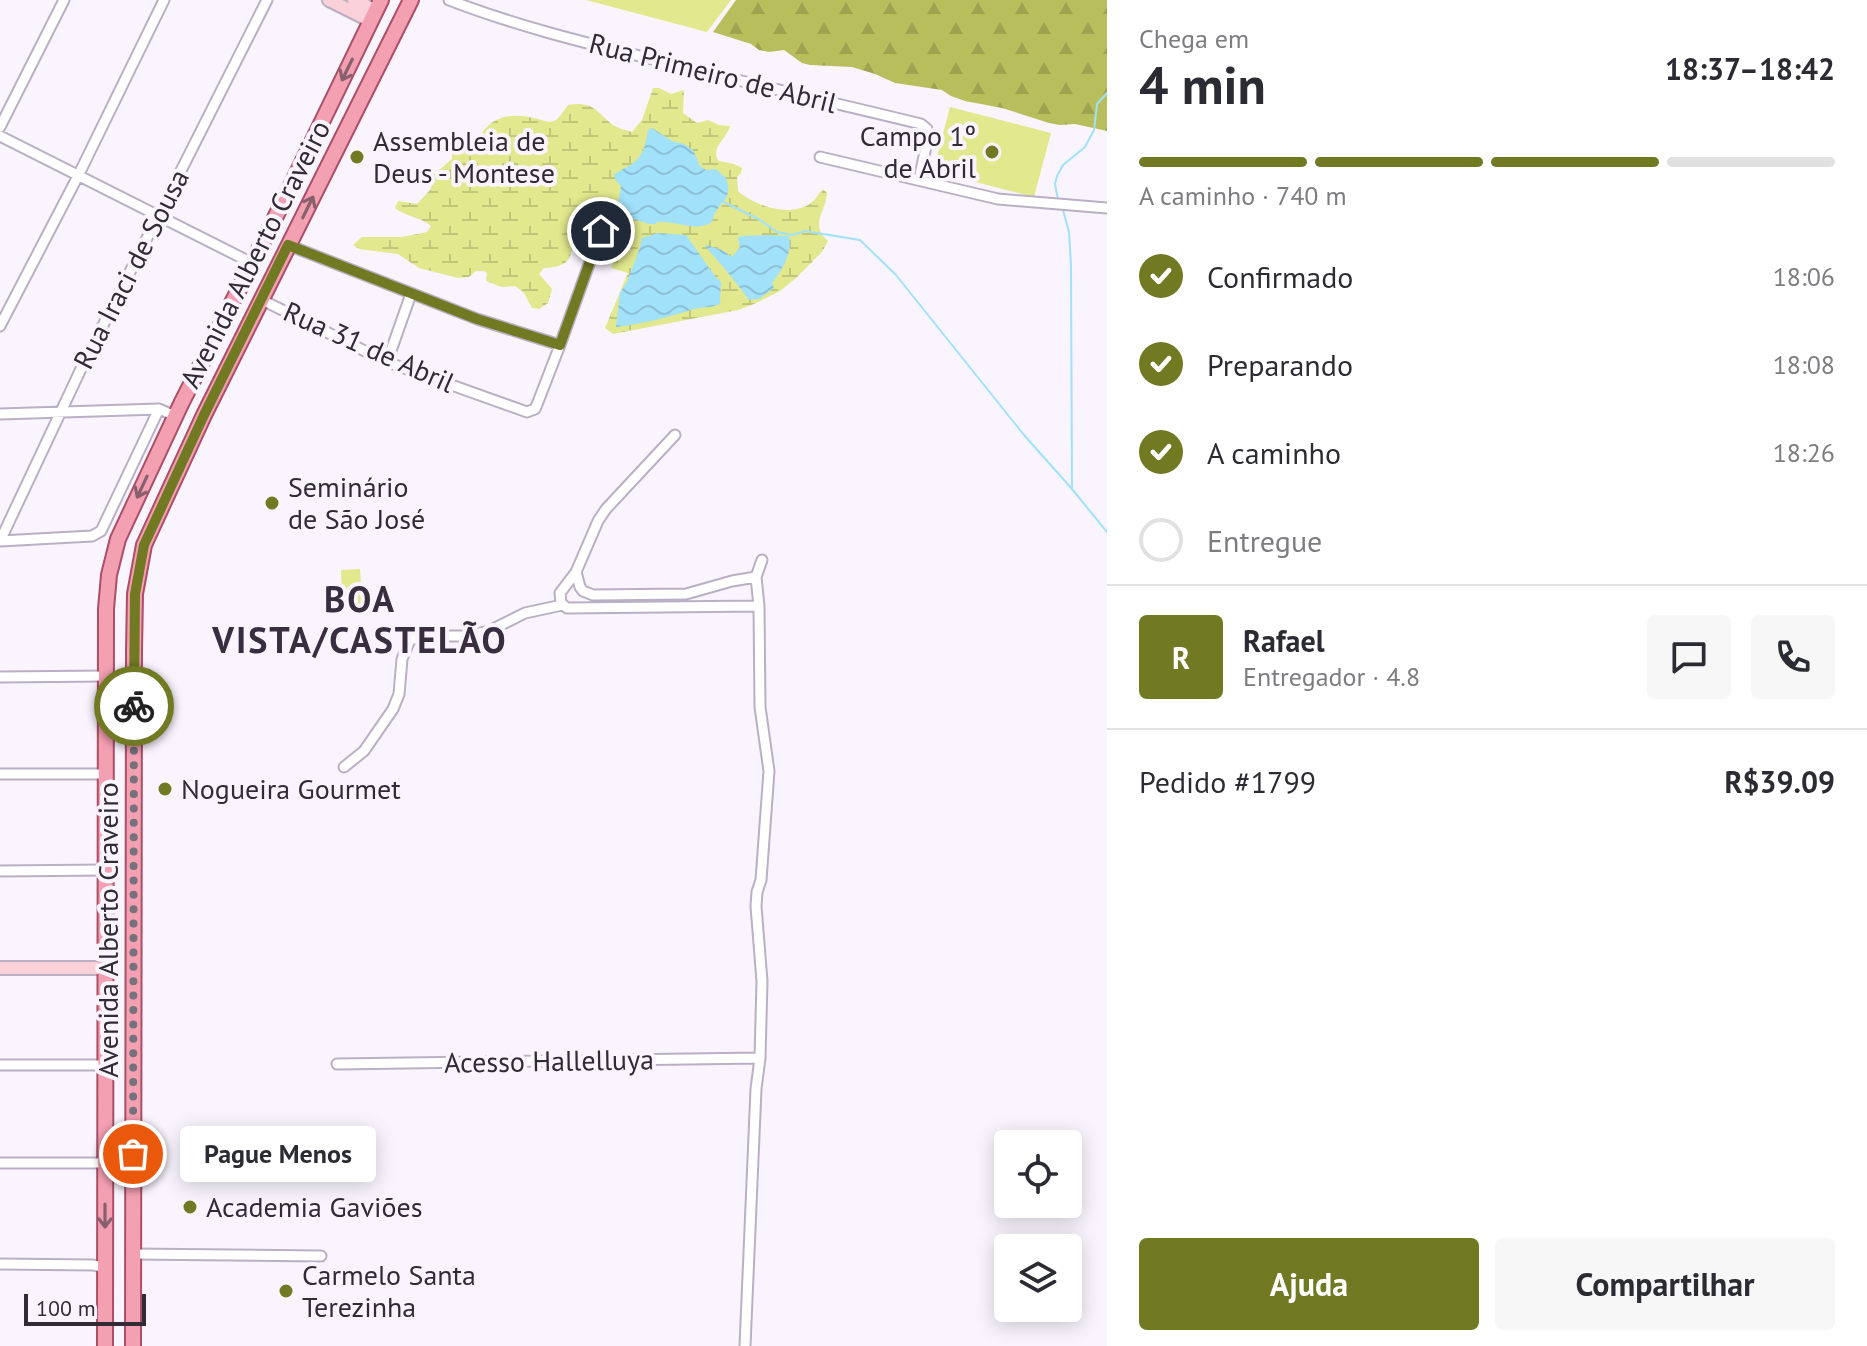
<!DOCTYPE html>
<html lang="pt">
<head>
<meta charset="utf-8">
<style>
  body { margin:0; font-family:"PT Sans",sans-serif; background:#f7f7f7; color:#2b2b33; height:100vh; display:flex; flex-direction:column; font-size:30px; white-space:nowrap }
  * { box-sizing:border-box; margin:0 }
  p { font-size:26px; color:#7c7c81 }
  .icon { flex:none; width:44px; height:44px; fill:none; stroke:currentColor; stroke-width:2; stroke-linecap:round; stroke-linejoin:round }
  .map { position:relative; flex:1; overflow:hidden }
  .side { display:flex; flex-direction:column; background:#fff; width:760px }
  .side>* { flex:none }
  .fabs { position:absolute; left:994px; top:1130px; display:grid; gap:16px }
  .fabs a { display:grid; place-items:center; width:88px; height:88px; border-radius:8px; background:#fff; box-shadow:0 4px 20px #0003; font-size:40px }
  .scale { position:absolute; left:24px; bottom:20px; width:122px; box-sizing:border-box; padding-left:8px; border:4px solid #302b34; border-top:0; font-size:22px; line-height:28px; white-space:nowrap; color:#302b34; -webkit-text-stroke:6px #f9f4fe; paint-order:stroke }
  .pin { position:absolute; display:grid; place-items:center; width:68px; height:68px; color:#fff; margin:-34px; border:4px solid #fff; border-radius:50%; box-shadow:0 2px 8px #0007 }
  .courier { position:absolute; display:grid; place-items:center; width:80px; height:80px; margin:-40px; border:6px solid #727923; border-radius:50%; background:#fff; color:#222; box-shadow:0 2px 10px #0007 }
  .bubble { position:absolute; height:56px; border-radius:8px; background:#fff; box-shadow:0 4px 20px #0003; font-size:26px; font-weight:700; line-height:56px; text-align:center }
  .summary em { font-style:normal; font-weight:700 }
  .summary div { display:flex; flex-direction:column-reverse }
  .summary { display:flex; align-items:center; justify-content:space-between; height:136px; padding:0 32px }
  h1 { font-size:52px; font-weight:700; line-height:60px }
  .bar { display:grid; grid-template-columns:repeat(4,1fr); gap:12px 8px; align-content:center; height:96px; padding:0 32px }
  .bar i { height:10px; border-radius:6px; background:#e1e1e2 }
  .bar .selected { background:#727923 }
  .bar p { grid-column:span 4 }
  .line { display:flex; align-items:center; gap:20px; padding:0 32px; border-top:2px solid #e1e1e2 }
  .line div { flex:1 }
  .round { display:grid; place-items:center; flex:none; width:84px; height:84px; border-radius:8px; background:#f7f7f7 }
  ol { padding:0 32px; list-style:none }
  li { display:flex; align-items:center; gap:24px; height:88px }
  li p { margin-inline-start:auto }
  li .icon { padding:8px; border-radius:50%; background:#727923; color:#fff; stroke-width:4 }
  li:last-child { color:#7c7c81 }
  li i { width:44px; height:44px; border:4px solid #e1e1e2; border-radius:50% }
  .cta { display:flex; gap:16px; margin-top:auto; padding:16px 32px }
  .cta a { flex:1; height:92px; border-radius:8px; background:#727923; color:#fff; font-size:32px; font-weight:700; line-height:92px; text-align:center }
  .cta a+a { background:#f7f7f7; color:#2b2b33 }
  main { display:flex; flex:1; min-height:0 }
  .map>svg:first-child { display:block }
  .green { fill:#e1e88d }
  .forest { fill:url(#forest-firs) }
  .wetland { fill:url(#wetland-marsh) }
  .water { fill:url(#water-waves) }
  .lines { fill:none; stroke-linecap:round; stroke-linejoin:round }
  .stream { stroke:#a1e1fa; stroke-width:2 }
  .street-casing { stroke:#bbafc5; stroke-width:13 }
  .secondary-casing { stroke:#bbafc5; stroke-width:16 }
  .primary-casing { stroke:#ab4e66; stroke-width:18 }
  .street { stroke:#fff; stroke-width:9 }
  .secondary { stroke:#fad0d9; stroke-width:12 }
  .primary { stroke:#f4a0b3; stroke-width:14 }
  .oneway { stroke:#88606d }
  .done { stroke:#76717b; stroke-width:8; stroke-dasharray:0 14.4 }
  .route { stroke:#727923; stroke-width:10 }
  .poi-dot { fill:#727923; stroke:#f9f4fe; stroke-width:3 }
  .labels { text-anchor:middle; stroke-width:8; stroke-linejoin:round; paint-order:stroke }
  .street-label { font-size:28px; fill:#302b34; stroke:#f9f4fe }
  .poi-label { font-size:28px; fill:#302b34; stroke:#f9f4fe; text-anchor:start }
  .district-label { font-size:36px; font-weight:bold; letter-spacing:2px; fill:#382e40; stroke:#f9f4fe }
</style>
</head>
<body>
<main>
<div class="map">
<svg width="1107" height="1346" viewBox="0 0 1107 1346">
  <defs>
    <pattern id="forest-firs" width="22" height="20" patternUnits="userSpaceOnUse" patternTransform="scale(2)"><rect width="22" height="20" fill="#b8be5b"/><path d="M5 1l3.5 6h-7zM16 11l3.5 6h-7z" fill="#9ea350"/></pattern>
    <pattern id="wetland-marsh" width="20" height="14" patternUnits="userSpaceOnUse" patternTransform="scale(2)"><rect width="20" height="14" fill="#e1e88d"/><path d="M1 5h8M5 5V1M11 12h8M15 12V8" fill="none" stroke="#c1c77a"/></pattern>
    <pattern id="water-waves" width="16" height="10" patternUnits="userSpaceOnUse" patternTransform="scale(2)"><rect width="16" height="10" fill="#a1e1fa"/><path d="M0 5q4-4 8 0t8 0" fill="none" stroke="#8bc1d7"/></pattern>
  </defs>
  <rect width="100%" height="100%" fill="#f9f4fe"/>
  <path class="green" d="M 586,0 L 731,0 L 707,32 Z
    M 950,107 L 1051,133 L 1034,197 L 933,171 Z
    M 360,569 L 362,606 L 342,606 L 341,570 Z"/>
  <path class="forest" d="M 736,0 L 1107,0 L 1107,131 L 1075,124 L 1060,125 L 1049,123 L 1002,108 L 965,101 L 951,96 L 942,90 L 895,83 L 875,74 L 852,67 L 810,65 L 802,63 L 784,50 L 769,52 L 759,50 L 751,44 L 713,32 Z"/>
  <path class="wetland" d="M 653,88 L 659,88 L 671,94 L 684,90 L 683,113 L 697,123 L 708,120 L 719,125 L 730,126 C 727,139 709,148 719,161 L 734,164 L 742,168 L 741,173 L 737,177 L 738,191 C 755,206 790,218 811,203 C 815,200 819,193 823,189 L 827,193 C 826,212 809,224 828,241 L 822,252 L 796,278 L 780,291 L 754,304 L 738,310 L 613,334 L 605,328 L 628,273 L 611,268 L 621,241 L 616,231 L 608,224 L 582,225 L 576,228 C 570,253 576,267 544,268 L 539,274 L 552,289 L 548,303 L 539,309 L 532,308 L 524,293 L 515,286 L 502,287 L 486,281 L 487,273 L 484,271 L 476,271 L 469,277 L 458,278 L 419,268 L 398,254 L 359,249 L 353,245 L 362,237 L 402,237 L 427,232 L 431,226 C 421,217 406,217 395,208 L 398,201 L 417,204 L 431,189 L 432,176 L 452,159 L 452,146 L 462,141 L 478,139 C 491,115 512,112 538,119 C 543,120 550,124 556,120 C 560,117 565,109 568,105 C 594,101 595,111 613,125 C 618,128 625,130 632,132 L 642,120 Z"/>
  <path class="water" d="M 652,128 L 672,141 L 684,144 L 693,150 L 700,166 L 706,170 L 716,169 L 726,178 C 727,182 729,187 728,192 C 727,203 715,206 712,222 C 697,232 679,222 662,222 C 651,222 661,225 650,224 C 642,222 626,218 621,211 C 616,204 620,194 621,186 L 616,181 L 614,174 C 639,161 643,159 648,130 Z
    M 658,233 L 686,235 L 715,276 L 721,282 L 720,304 C 711,308 703,307 694,309 C 669,317 642,324 616,327 L 620,293 L 627,282 L 640,247 L 642,238 Z
    M 770,235 L 789,236 C 793,253 782,270 772,283 L 774,288 L 759,299 L 749,300 C 735,281 721,264 705,246 L 706,245 L 722,250 L 732,257 L 740,247 L 738,238 L 741,236 Z"/>
  <g class="lines">
    <path class="stream" d="M 1058,200 L 1055,184 L 1057,176 L 1063,165 L 1085,147 L 1094,130 L 1097,104 L 1107,93
      M 724,202 L 760,220 L 777,232 L 793,235 L 805,231 L 860,240 L 896,275 L 1024,435 L 1072,489
      M 1063,210 L 1069,232 L 1071,266 L 1072,489 L 1107,532"/>
    <defs>
      <path id="street" d="M 449,0 C 514,25 581,42 648,58 C 739,81 830,102 921,124 L 927,129 L 927,142 L 919,180
        M 0,127 L 64,0
        M 0,136 L 252,263
        M 820,157 L 998,199 L 1107,208
        M 288,245 L 477,319 L 560,345
        M 262,300 L 387,362 L 527,412 L 535,409 L 538,402 L 560,345 L 601,231
        M 0,326 L 78,176 L 164,0
        M 387,362 L 411,294
        M 0,414 L 159,409 L 175,416
        M 675,435 L 606,509 L 598,521 L 576,572 L 580,587 L 583,591 L 593,595 L 686,594 L 732,581 L 756,577
        M 0,541 L 80,371 L 267,0
        M 0,541 L 92,536 L 101,531 L 159,409
        M 576,572 L 560,593 L 561,603 L 567,608 L 759,606
        M 0,677 L 106,676
        M 344,767 L 364,751 L 393,709 L 399,694 L 402,659 L 410,640 L 420,636 L 465,636 L 489,631 L 525,613 L 562,605
        M 0,774 L 106,774
        M 0,871 L 106,870
        M 337,1064 L 760,1058
        M 0,1065 L 105,1065
        M 0,1163 L 105,1163
        M 133,1254 L 321,1256
        M 0,1264 L 93,1265 L 106,1268
        M 745,1346 L 756,1089 L 760,1058 L 762,981 L 756,906 L 757,892 L 761,880 L 769,771 L 760,707 L 759,606 L 756,577 L 762,560"/>
      <path id="secondary" d="M 329,0 L 371,21
        M 354,0 L 376,11
        M 0,968 L 105,968"/>
      <path id="primary" d="M 105,1346 L 106,609 L 109,575 L 118,539 L 181,404 L 287,194 L 381,0
        M 133,1346 L 134,651 L 135,594 L 144,545 L 204,415 L 411,0"/>
    </defs>
    <use href="#street" class="street-casing"/>
    <use href="#secondary" class="secondary-casing"/>
    <use href="#primary" class="primary-casing"/>
    <use href="#street" class="street"/>
    <use href="#secondary" class="secondary"/>
    <use href="#primary" class="primary"/>
  </g>
  <defs><path id="oneway-shaft" d="M-6 0H5M1.5-3L5.5 0L1.5 3" fill="none" stroke-width="1.6" stroke-linecap="round" stroke-linejoin="round" transform="scale(2)"/></defs>
  <g class="oneway">
    <use href="#oneway-shaft" transform="translate(347 70) rotate(116)"/>
    <use href="#oneway-shaft" transform="translate(308 207) rotate(-64)"/>
    <use href="#oneway-shaft" transform="translate(142 487) rotate(115)"/>
    <use href="#oneway-shaft" transform="translate(105 1216) rotate(90)"/>
  </g>
  <g class="lines">
    <path class="done" d="M 133,1154 L 134,706"/>
    <path class="route" d="M 134,706 L 135,594 L 144,545 L 204,415 L 288,245 L 477,319 L 560,345 L 601,231"/>
  </g>
  <g class="poi-dot">
    <circle cx="992" cy="152" r="8"/>
    <circle cx="357" cy="157" r="8"/>
    <circle cx="272" cy="503" r="8"/>
    <circle cx="165" cy="789" r="8"/>
    <circle cx="190" cy="1207" r="8"/>
    <circle cx="286" cy="1291" r="8"/>
  </g>
  <g class="labels">
    <g class="street-label">
      <text transform="translate(713 73) rotate(14)" y="10">Rua Primeiro de Abril</text>
      <text transform="translate(255 254) rotate(-63)" y="10">Avenida Alberto Craveiro</text>
      <text transform="translate(131 269) rotate(-63)" y="10">Rua Iraci de Sousa</text>
      <text transform="translate(369 347) rotate(24)" y="10">Rua 31 de Abril</text>
      <text transform="translate(108 930) rotate(-90)" y="10">Avenida Alberto Craveiro</text>
      <text transform="translate(549 1061) rotate(-1)" y="10">Acesso Hallelluya</text>
    </g>
    <g class="poi-label">
      <text x="976" y="146" text-anchor="end">Campo 1º<tspan x="976" dy="32">de Abril</tspan></text>
      <text x="373" y="151">Assembleia de<tspan x="373" dy="32">Deus - Montese</tspan></text>
      <text x="288" y="497">Seminário<tspan x="288" dy="32">de São José</tspan></text>
      <text x="181" y="799">Nogueira Gourmet</text>
      <text x="206" y="1217">Academia Gaviões</text>
      <text x="302" y="1285">Carmelo Santa<tspan x="302" dy="32">Terezinha</tspan></text>
    </g>
    <g class="district-label">
      <text x="360" y="612">BOA<tspan x="360" dy="41">VISTA/CASTELÃO</tspan></text>
    </g>
  </g>
</svg>
<div class="fabs">
<a><svg class="icon" aria-label="locate" viewBox="0 0 24 24"><circle cx="12" cy="12" r="6"/><path d="M12 2v4M12 18v4M2 12h4M18 12h4"/></svg></a>
<a><svg class="icon" aria-label="layers" viewBox="0 0 24 24"><path d="M12 4l9 5-9 5-9-5zM3 14l9 5 9-5"/></svg></a>
</div>
<div class="scale">100 m</div>
<div class="pin" style="left:133px;top:1154px;background:#ea580c"><svg class="icon" aria-label="bag" viewBox="0 0 24 24"><path d="M5 8h14l-1 12H6zM9 8a3 3 0 0 1 6 0"/></svg></div>
<div class="pin" style="left:601px;top:231px;background:#1f2937"><svg class="icon" aria-label="home" viewBox="0 0 24 24"><path d="M3 11l9-7 9 7M6 9v11h12V9"/></svg></div>
<div class="courier" style="left:134px;top:706px"><svg class="icon" aria-label="bike" viewBox="0 0 24 24"><circle cx="6" cy="16" r="4"/><circle cx="18" cy="16" r="4"/><path d="M6 16l4-8h5l3 8M10 8l3 8H6M13 5h3"/></svg></div>
<div class="bubble" style="left:180px;top:1126px;width:196px">Pague Menos</div>
</div>
<section class="side">
<div class="summary"><div><h1>4 min</h1><p>Chega em</p></div><em>18:37–18:42</em></div>
<div class="bar"><i class="selected"></i><i class="selected"></i><i class="selected"></i><i></i><p>A caminho · 740 m</p></div>
<ol>
<li><svg class="icon" aria-label="check" viewBox="0 0 24 24"><path d="M5 12l5 5 9-10"/></svg>Confirmado<p>18:06</p></li>
<li><svg class="icon" aria-label="check" viewBox="0 0 24 24"><path d="M5 12l5 5 9-10"/></svg>Preparando<p>18:08</p></li>
<li><svg class="icon" aria-label="check" viewBox="0 0 24 24"><path d="M5 12l5 5 9-10"/></svg>A caminho<p>18:26</p></li>
<li><i></i>Entregue</li>
</ol>
<div class="line" style="height:144px"><b class="round" style="background:#727923;color:#fff">R</b><div><b>Rafael</b><p>Entregador · 4.8</p></div><a class="round"><svg class="icon" aria-label="chat" viewBox="0 0 24 24"><path d="M4 5h16v11H9l-5 4z"/></svg></a><a class="round"><svg class="icon" aria-label="phone" viewBox="0 0 24 24"><path d="M5 4h4l2 5-3 2q2 4 5 5l2-3 5 2v4C11 20 4 13 5 4z"/></svg></a></div>
<div class="line" style="height:104px"><div>Pedido #1799</div><b>R$39.09</b></div>
<div class="cta"><a>Ajuda</a><a>Compartilhar</a></div>
</section>
</main>
</body>
</html>
